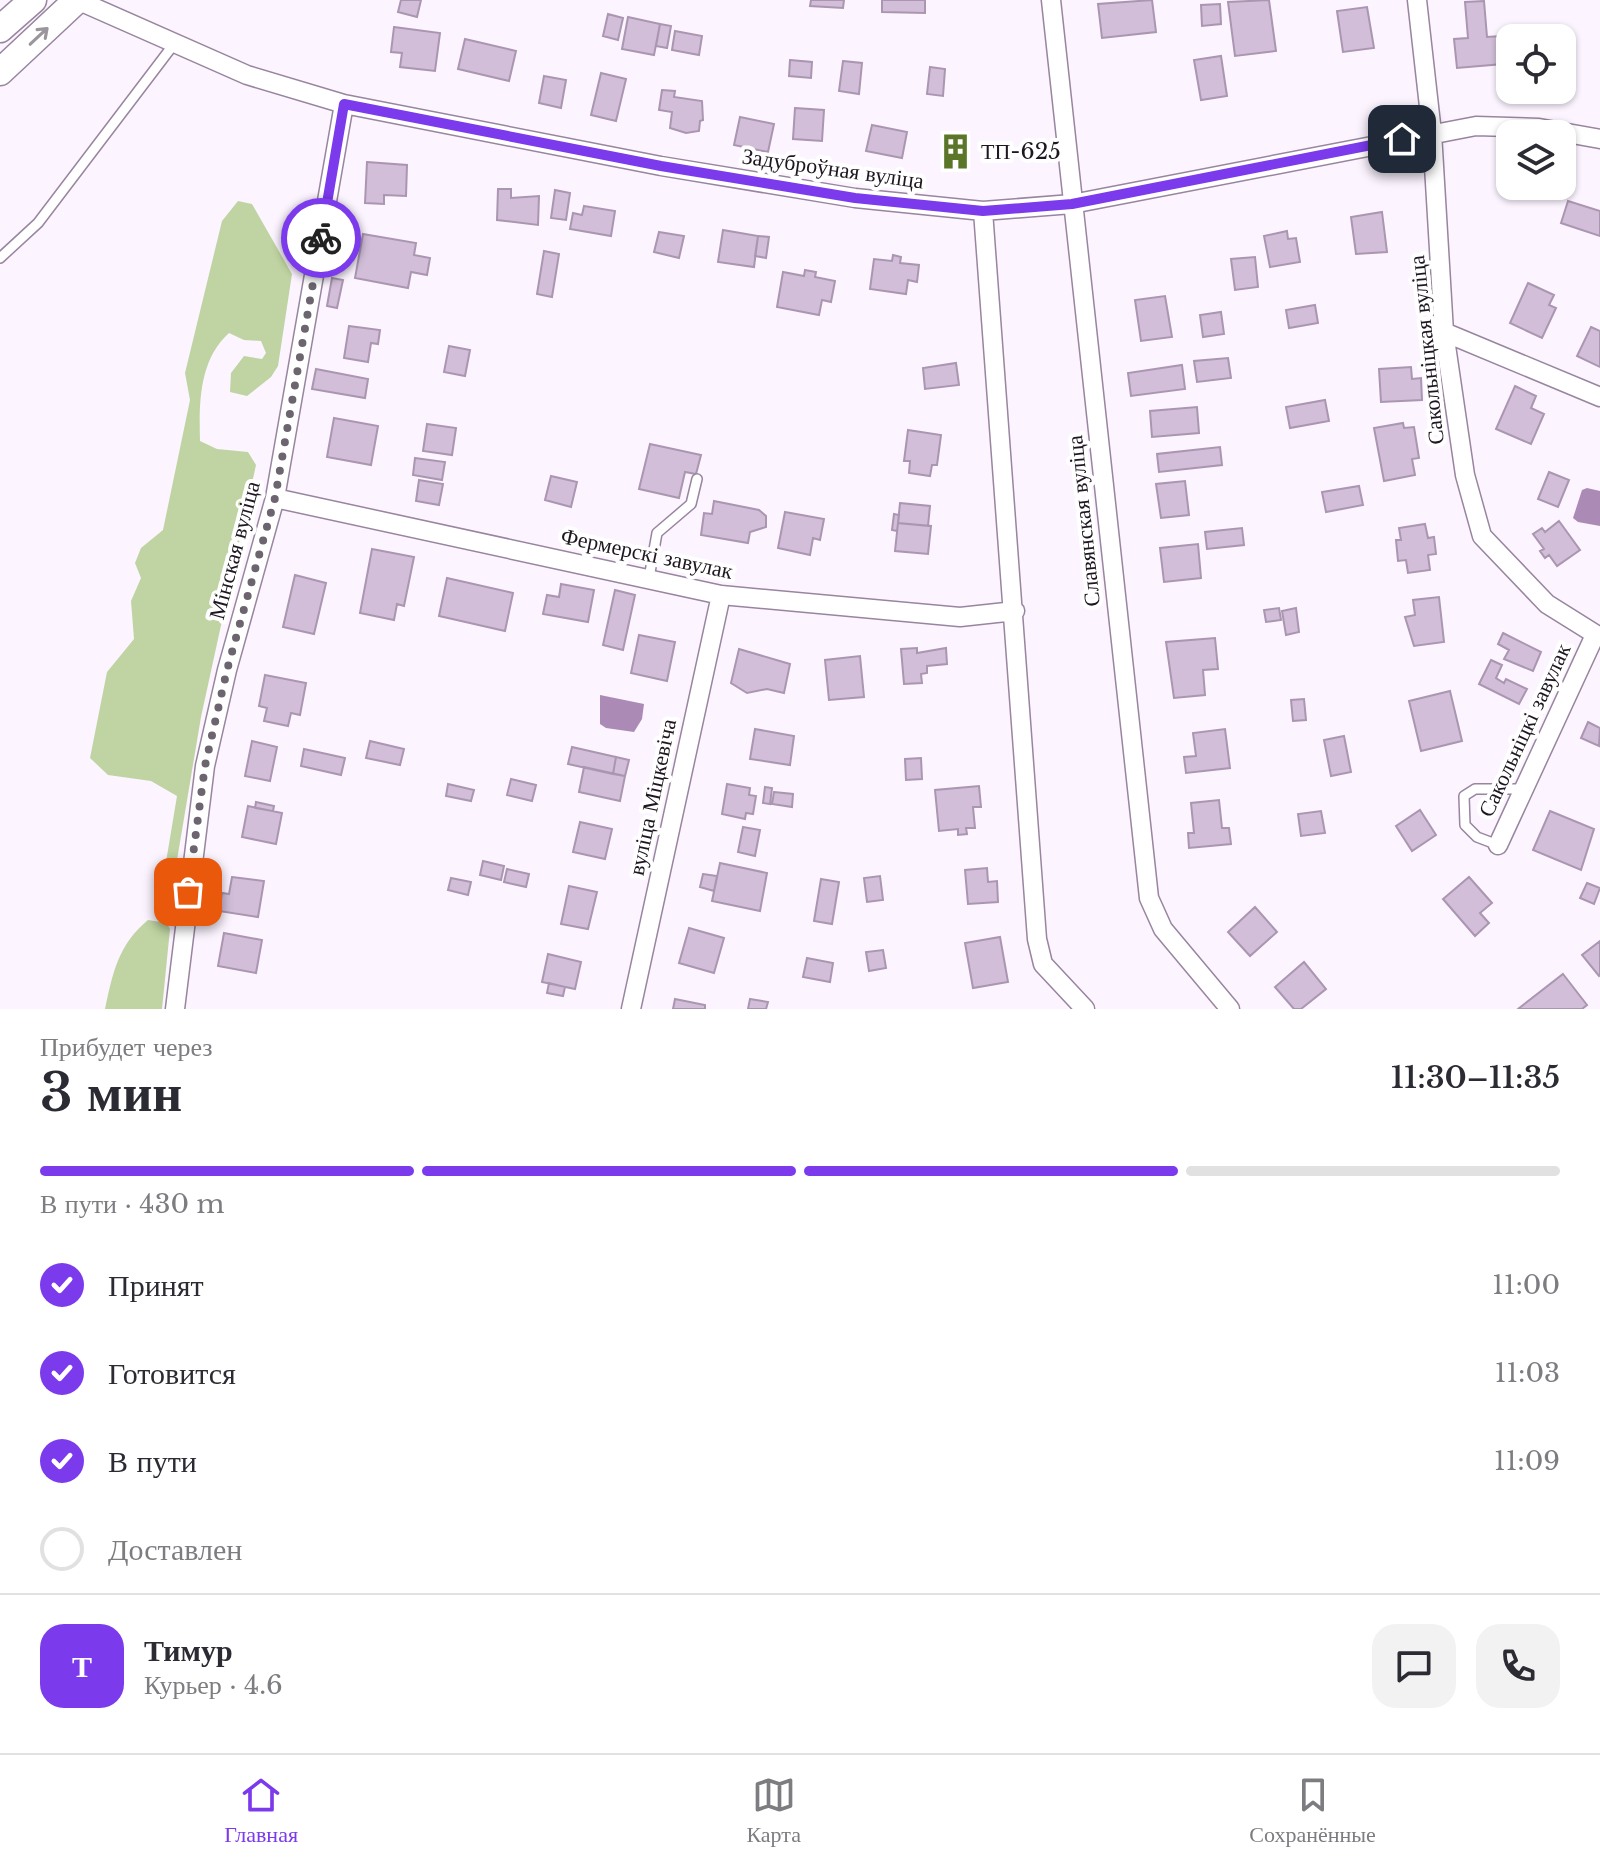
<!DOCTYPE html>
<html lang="ru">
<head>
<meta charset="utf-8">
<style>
  body { margin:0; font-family:"Libre Baskerville",serif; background:#f2f2f3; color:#2b2b33; height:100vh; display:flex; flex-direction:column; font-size:30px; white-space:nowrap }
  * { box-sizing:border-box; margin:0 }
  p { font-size:26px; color:#7c7c81 }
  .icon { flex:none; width:44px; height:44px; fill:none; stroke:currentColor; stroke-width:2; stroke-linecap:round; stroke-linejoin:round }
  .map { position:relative; height:1009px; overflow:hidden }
  .panel { display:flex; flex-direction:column; background:#fff; flex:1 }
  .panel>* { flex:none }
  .tools { position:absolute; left:1496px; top:24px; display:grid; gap:16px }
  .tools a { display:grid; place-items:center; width:80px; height:80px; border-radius:16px; background:#fff; box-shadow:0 2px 6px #0004; font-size:40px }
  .pin { position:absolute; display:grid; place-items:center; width:68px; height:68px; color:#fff; margin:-34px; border-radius:16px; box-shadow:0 4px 12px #0006 }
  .courier { position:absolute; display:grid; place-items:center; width:80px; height:80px; margin:-40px; border:6px solid #7c3aed; border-radius:50%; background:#fff; color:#222; box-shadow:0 2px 10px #0007 }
  .headline em { font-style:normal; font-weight:600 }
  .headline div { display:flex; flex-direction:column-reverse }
  .headline { display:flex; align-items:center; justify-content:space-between; height:136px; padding:0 40px }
  h1 { font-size:52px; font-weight:600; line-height:60px }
  .bar { display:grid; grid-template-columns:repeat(4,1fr); gap:12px 8px; align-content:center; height:96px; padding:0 40px }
  .bar i { height:10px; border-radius:6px; background:#e1e1e2 }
  .bar .on { background:#7c3aed }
  .bar p { grid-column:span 4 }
  .line { display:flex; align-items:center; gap:20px; padding:0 40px; border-top:2px solid #e1e1e2 }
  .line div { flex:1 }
  .round { display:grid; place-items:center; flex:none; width:84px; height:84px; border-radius:24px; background:#f2f2f3 }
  ol { padding:0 40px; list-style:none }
  li { display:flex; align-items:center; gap:24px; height:88px }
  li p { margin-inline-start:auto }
  li .icon { padding:8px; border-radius:50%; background:#7c3aed; color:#fff; stroke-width:4 }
  li:last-child { color:#7c7c81 }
  li i { width:44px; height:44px; border:4px solid #e1e1e2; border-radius:50% }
  .tab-bar { display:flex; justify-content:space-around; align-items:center; height:112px; border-top:2px solid #e1e1e2; background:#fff; font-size:22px; color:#7c7c81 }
  .tab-bar a { display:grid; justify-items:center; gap:4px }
  .tab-bar .on { color:#7c3aed }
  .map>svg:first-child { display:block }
  .green { fill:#bfd4a2 }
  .water { fill:#ab8ab5 }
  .building { fill:#d2bed9; stroke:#aa96b0; stroke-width:2 }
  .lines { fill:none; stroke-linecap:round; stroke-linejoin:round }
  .service-casing { stroke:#98859f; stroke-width:12 }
  .minor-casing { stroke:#98859f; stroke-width:21 }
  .secondary-casing { stroke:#98859f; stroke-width:29 }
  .service { stroke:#fff; stroke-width:9 }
  .minor { stroke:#fff; stroke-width:18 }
  .secondary { stroke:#fff; stroke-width:26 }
  .oneway { stroke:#9a969b }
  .done { stroke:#6c646e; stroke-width:8; stroke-dasharray:0 14.4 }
  .route { stroke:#7c3aed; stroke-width:10 }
  .labels { text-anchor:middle; stroke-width:8; stroke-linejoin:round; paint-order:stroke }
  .poi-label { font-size:22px; fill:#1e1620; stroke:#fff; text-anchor:start }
  .street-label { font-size:22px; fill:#1e1620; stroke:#fff }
</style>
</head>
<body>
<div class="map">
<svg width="1600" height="1009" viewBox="0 0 1600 1009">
  <rect width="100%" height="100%" fill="#fcf4ff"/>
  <path class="green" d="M 238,201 L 252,204 L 292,274 L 278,366 L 271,377 L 247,396 L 230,392 L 231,373 L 244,356 L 262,359 L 266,353 L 261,341 L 244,340 L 229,333 C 199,360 199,403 200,441 L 217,449 L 248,452 L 256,465 L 201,717 L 176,866 L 166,862 L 177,796 L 151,781 L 108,775 L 90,758 L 107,672 L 134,639 L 131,601 L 141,578 L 135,563 L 141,548 L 163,530 L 190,400 L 185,373 L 222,221 Z
    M 148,920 L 167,923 L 170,929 L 162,1009 L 105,1009 C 113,972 118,945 148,920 Z"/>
  <path class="water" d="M 1587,488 L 1600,491 L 1600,526 L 1578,522 L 1573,518 L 1582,490 Z
    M 600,695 L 644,704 L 642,719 L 634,732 L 606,728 L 600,724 Z"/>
  <path class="building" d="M 401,0 L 421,0 L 417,17 L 398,12 Z
    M 811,0 L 844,0 L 843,8 L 810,6 Z
    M 882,0 L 925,0 L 925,13 L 882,12 Z
    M 1152,0 L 1156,32 L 1102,38 L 1098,4 Z
    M 1269,0 L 1276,51 L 1235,56 L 1228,2 Z
    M 1484,1 L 1487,37 L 1501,36 L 1503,64 L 1457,68 L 1454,39 L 1468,38 L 1465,2 Z
    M 1220,4 L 1221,24 L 1202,26 L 1201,5 Z
    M 1367,7 L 1374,48 L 1343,52 L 1337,11 Z
    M 608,14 L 623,18 L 618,40 L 603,36 Z
    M 628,17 L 660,24 L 654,55 L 622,49 Z
    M 660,24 L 671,26 L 667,48 L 656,46 Z
    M 394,27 L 440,33 L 435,71 L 400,67 L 402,53 L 391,52 Z
    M 675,31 L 702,36 L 699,55 L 672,50 Z
    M 1532,35 L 1570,36 L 1569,63 L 1562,63 L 1562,38 L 1532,38 Z
    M 465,39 L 516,51 L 509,81 L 458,69 Z
    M 1221,56 L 1227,96 L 1201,100 L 1194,60 Z
    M 790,60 L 812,62 L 811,78 L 789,76 Z
    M 843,61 L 862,63 L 859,94 L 839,91 Z
    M 930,67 L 945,69 L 943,96 L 927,94 Z
    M 601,73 L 626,79 L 616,121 L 591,115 Z
    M 544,76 L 566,80 L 561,108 L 539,103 Z
    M 662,90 L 675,91 L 674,97 L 702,101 L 703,120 L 700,121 L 699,131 L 686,133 L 670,128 L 672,112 L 659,110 Z
    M 795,108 L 824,110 L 822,141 L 793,139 Z
    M 740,117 L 774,124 L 768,152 L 734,145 Z
    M 872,125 L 907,132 L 902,158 L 866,151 Z
    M 946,139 L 963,139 L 963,163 L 946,163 Z
    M 367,162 L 407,165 L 406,196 L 384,195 L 384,204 L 365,203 Z
    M 498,189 L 511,189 L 511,198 L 539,196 L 538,225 L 497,220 Z
    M 555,190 L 570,193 L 566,220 L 551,218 Z
    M 1568,201 L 1600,211 L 1600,236 L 1561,223 Z
    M 584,206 L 615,211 L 611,236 L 570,229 L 573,213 L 582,215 Z
    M 1382,212 L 1387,252 L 1356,254 L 1351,217 Z
    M 723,230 L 758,236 L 754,267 L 718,262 Z
    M 1287,231 L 1288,239 L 1296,238 L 1300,262 L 1270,267 L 1264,236 Z
    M 659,232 L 684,236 L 679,258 L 654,252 Z
    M 363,234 L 416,243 L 414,255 L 430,258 L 427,275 L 411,272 L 408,288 L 355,278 Z
    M 758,236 L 769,237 L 766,258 L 755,256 Z
    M 544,251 L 559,254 L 552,297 L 537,294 Z
    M 893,255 L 901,257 L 900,263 L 919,265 L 917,282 L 908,280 L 906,294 L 870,289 L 874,259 L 892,261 Z
    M 1255,257 L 1258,287 L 1235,290 L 1231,259 Z
    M 805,270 L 816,272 L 815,277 L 835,281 L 831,302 L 822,300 L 819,315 L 777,307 L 783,272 L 804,276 Z
    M 332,278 L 343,280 L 337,308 L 327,306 Z
    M 1528,283 L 1554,295 L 1549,305 L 1556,308 L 1542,338 L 1510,323 Z
    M 1165,296 L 1172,337 L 1141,341 L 1135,300 Z
    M 1315,305 L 1318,323 L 1289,328 L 1286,310 Z
    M 1221,312 L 1224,334 L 1203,337 L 1200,315 Z
    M 349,326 L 380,330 L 378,344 L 371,343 L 368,362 L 344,358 Z
    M 1591,327 L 1600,331 L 1600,367 L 1577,356 Z
    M 449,346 L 470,350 L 465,376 L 444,372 Z
    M 1228,358 L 1231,378 L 1197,382 L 1194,361 Z
    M 956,363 L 959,385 L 925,389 L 923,368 Z
    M 1182,365 L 1185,389 L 1131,396 L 1128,373 Z
    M 1411,367 L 1412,379 L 1421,378 L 1422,400 L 1381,402 L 1379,369 Z
    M 316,369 L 368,379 L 365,398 L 312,389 Z
    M 1515,386 L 1536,396 L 1531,408 L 1544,414 L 1531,444 L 1496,429 Z
    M 1325,400 L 1329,421 L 1290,428 L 1286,407 Z
    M 1197,407 L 1199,433 L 1152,437 L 1150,411 Z
    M 334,418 L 378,426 L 371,465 L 327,457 Z
    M 1403,423 L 1404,428 L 1414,427 L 1419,458 L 1412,459 L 1415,475 L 1384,481 L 1374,428 Z
    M 427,424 L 456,428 L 452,455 L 423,451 Z
    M 908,430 L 941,435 L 937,465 L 932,465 L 930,476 L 909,473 L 910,461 L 904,461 Z
    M 650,444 L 701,455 L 696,474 L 685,472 L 679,498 L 639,489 Z
    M 1220,447 L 1222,465 L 1159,472 L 1157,454 Z
    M 415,458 L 445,462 L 442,480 L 413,475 Z
    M 1549,472 L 1569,480 L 1558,507 L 1538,499 Z
    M 551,476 L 577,482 L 571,507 L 545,500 Z
    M 419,480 L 443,484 L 439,505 L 416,501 Z
    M 1185,481 L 1189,515 L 1161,518 L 1156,484 Z
    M 1359,486 L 1363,505 L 1326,512 L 1322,492 Z
    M 714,501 L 759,510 L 766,516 L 766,527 L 750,532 L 748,543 L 701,535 L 704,513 L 712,514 Z
    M 900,503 L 930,506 L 928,526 L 898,523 Z
    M 785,512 L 824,519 L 820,540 L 813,538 L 810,555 L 778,548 Z
    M 894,514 L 899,515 L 897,531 L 892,530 Z
    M 1559,521 L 1580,550 L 1557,566 L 1549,555 L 1545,558 L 1540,551 L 1544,549 L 1533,534 L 1542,528 L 1545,532 Z
    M 898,523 L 931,526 L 928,554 L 895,551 Z
    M 1425,524 L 1428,538 L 1434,537 L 1436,554 L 1428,555 L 1430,570 L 1408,573 L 1406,560 L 1398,561 L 1396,540 L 1401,540 L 1399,528 Z
    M 1242,528 L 1244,545 L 1207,549 L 1205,532 Z
    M 1198,544 L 1201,578 L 1164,582 L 1160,548 Z
    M 372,549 L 414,557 L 404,606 L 397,604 L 394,620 L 360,613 Z
    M 295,575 L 326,583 L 314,634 L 283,627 Z
    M 447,578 L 513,593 L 505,631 L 439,616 Z
    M 561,584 L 594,590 L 588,622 L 543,614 L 547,595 L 559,597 Z
    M 615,590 L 635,595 L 623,650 L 603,645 Z
    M 1439,597 L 1444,642 L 1414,646 L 1405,617 L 1415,615 L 1413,600 Z
    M 1279,608 L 1281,620 L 1266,622 L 1264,610 Z
    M 1296,608 L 1299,632 L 1286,635 L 1282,611 Z
    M 1503,633 L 1541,652 L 1533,671 L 1504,659 L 1509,650 L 1498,644 Z
    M 639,635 L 675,642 L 667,681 L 631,673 Z
    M 1215,638 L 1218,669 L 1203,670 L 1205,695 L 1174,698 L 1166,642 Z
    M 917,648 L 917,653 L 946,648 L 947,664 L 927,666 L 927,673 L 921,674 L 922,683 L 904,684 L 901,649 Z
    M 739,649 L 790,664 L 784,693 L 767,689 L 747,693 L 731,683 Z
    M 860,656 L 864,697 L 829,700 L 825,660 Z
    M 1491,660 L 1502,665 L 1496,678 L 1504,683 L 1506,679 L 1527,689 L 1519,704 L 1479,684 Z
    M 265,675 L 306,683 L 300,715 L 291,713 L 288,726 L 264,721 L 267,708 L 259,706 Z
    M 1450,691 L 1462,741 L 1421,751 L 1409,701 Z
    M 1304,699 L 1306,720 L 1293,721 L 1291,700 Z
    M 1588,722 L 1600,728 L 1599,746 L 1581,738 Z
    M 755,729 L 794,736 L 790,765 L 750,759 Z
    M 1225,729 L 1230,768 L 1186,773 L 1184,757 L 1196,756 L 1193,733 Z
    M 1344,736 L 1351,772 L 1331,776 L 1324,740 Z
    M 252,741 L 277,747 L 270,781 L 245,776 Z
    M 370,741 L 404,749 L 400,765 L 366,758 Z
    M 572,747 L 616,757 L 613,774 L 568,764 Z
    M 304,749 L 345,758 L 341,775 L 301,766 Z
    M 616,757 L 629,760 L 625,776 L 613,774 Z
    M 921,758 L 922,779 L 906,780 L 905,759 Z
    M 584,767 L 625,776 L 620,801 L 579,792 Z
    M 511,779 L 536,785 L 532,801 L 507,795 Z
    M 448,784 L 474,790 L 471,801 L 446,796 Z
    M 727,784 L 750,788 L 749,795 L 756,796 L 753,814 L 746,813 L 745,819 L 722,814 Z
    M 979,786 L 981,807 L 973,807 L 975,828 L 966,828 L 967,834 L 958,835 L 958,829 L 939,831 L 935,790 Z
    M 765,787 L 772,788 L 770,804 L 763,803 Z
    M 774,792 L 793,794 L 792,807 L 772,804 Z
    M 1219,800 L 1222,828 L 1229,828 L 1231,844 L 1189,848 L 1188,833 L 1194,833 L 1191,803 Z
    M 256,802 L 274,806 L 273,811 L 255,808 Z
    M 248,806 L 282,813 L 276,844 L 242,837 Z
    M 1420,810 L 1436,835 L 1412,851 L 1396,826 Z
    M 1321,811 L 1325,833 L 1301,836 L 1298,814 Z
    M 1550,811 L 1594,829 L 1581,870 L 1533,850 Z
    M 580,822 L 612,829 L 605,859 L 573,852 Z
    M 743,827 L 760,830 L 755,856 L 738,852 Z
    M 483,861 L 504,866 L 501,880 L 480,875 Z
    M 720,863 L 767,873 L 760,911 L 712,901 Z
    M 987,868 L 988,882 L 997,881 L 998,902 L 968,904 L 965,870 Z
    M 507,869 L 529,874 L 526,887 L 504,882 Z
    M 703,874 L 717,876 L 714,891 L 700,887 Z
    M 880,876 L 883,900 L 867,902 L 864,878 Z
    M 232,877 L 264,881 L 258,917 L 219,911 L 222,893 L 229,894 Z
    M 1469,877 L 1492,903 L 1480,913 L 1489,923 L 1475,936 L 1443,899 Z
    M 451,878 L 471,882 L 468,895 L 448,890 Z
    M 821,879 L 839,882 L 832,924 L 814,921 Z
    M 1587,883 L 1600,888 L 1594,904 L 1580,898 Z
    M 569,886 L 597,892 L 588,929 L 561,924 Z
    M 1255,907 L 1277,932 L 1250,956 L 1228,932 Z
    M 689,928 L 724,938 L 714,973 L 679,963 Z
    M 224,933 L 262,940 L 256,973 L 218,966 Z
    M 1000,937 L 1008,982 L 973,988 L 965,943 Z
    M 1600,941 L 1600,975 L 1599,976 L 1582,955 Z
    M 883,950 L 886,968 L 869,971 L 866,952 Z
    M 548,954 L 581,962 L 575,989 L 542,982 Z
    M 807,958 L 833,963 L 830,982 L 803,977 Z
    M 1304,962 L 1326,989 L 1301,1009 L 1294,1009 L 1275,987 Z
    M 1563,974 L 1587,1005 L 1582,1009 L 1518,1009 Z
    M 549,983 L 565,987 L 563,996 L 547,993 Z
    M 675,999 L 705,1005 L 705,1009 L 673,1009 Z
    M 750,999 L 768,1002 L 766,1009 L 748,1009 Z"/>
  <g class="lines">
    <defs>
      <path id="service" d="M 0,258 L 38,223 L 174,44
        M 649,578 L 657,533 L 691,504 L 697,479
        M 1498,845 L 1477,837 L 1465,825 L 1464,796 L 1475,789 L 1521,789"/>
      <path id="minor" d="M 77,0 L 247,75 L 344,104 L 661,166 L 855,198 L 983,211 L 1072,204 L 1476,126 L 1539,128 L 1600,139
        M 1051,0 L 1149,898 L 1163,929 L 1230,1009
        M 1417,0 L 1432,133 L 1444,332 L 1465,475 L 1482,536 L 1547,604 L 1600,637
        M 983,211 L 1037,939 L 1043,964 L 1085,1009
        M 1444,332 L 1600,397
        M 275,498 L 721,595 L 960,617 L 1015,611
        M 1498,845 L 1595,635
        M 175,1009 L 205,766 L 227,670 L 275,498 L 344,104
        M 631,1009 L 721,595"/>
      <path id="secondary" d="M 0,29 L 33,0
        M 0,72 L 77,0"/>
    </defs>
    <use href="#service" class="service-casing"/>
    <use href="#minor" class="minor-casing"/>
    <use href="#secondary" class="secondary-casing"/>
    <use href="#service" class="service"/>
    <use href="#minor" class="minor"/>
    <use href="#secondary" class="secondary"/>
  </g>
  <defs><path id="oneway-shaft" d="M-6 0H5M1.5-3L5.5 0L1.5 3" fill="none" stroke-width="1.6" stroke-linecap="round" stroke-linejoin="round" transform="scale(2)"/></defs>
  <use class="oneway" href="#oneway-shaft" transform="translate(39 36) rotate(-43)"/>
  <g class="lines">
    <path class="done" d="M 188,892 L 205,766 L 227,670 L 275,498 L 321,238"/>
    <path class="route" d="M 321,238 L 344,104 L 661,166 L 855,198 L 983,211 L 1072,204 L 1402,139"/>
  </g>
  <defs>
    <symbol id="building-bare" viewBox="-9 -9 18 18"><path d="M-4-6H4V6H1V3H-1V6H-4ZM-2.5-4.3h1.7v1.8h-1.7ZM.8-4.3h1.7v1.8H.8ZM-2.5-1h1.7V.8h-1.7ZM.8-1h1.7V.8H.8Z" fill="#5b7629" stroke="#fff" stroke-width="2.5" paint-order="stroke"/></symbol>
  </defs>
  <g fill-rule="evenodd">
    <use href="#building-bare" x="930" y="126" width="51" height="51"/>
  </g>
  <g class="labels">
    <g class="poi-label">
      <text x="981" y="159">ТП-625</text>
    </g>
    <g class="street-label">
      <text transform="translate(833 168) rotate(8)" y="8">Задуброўная вуліца</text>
      <text transform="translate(1426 350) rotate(-96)" y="8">Сакольніцкая вуліца</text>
      <text transform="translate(1083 521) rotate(-96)" y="8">Славянская вуліца</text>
      <text transform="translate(234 550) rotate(-75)" y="8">Мінская вуліца</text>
      <text transform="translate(647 553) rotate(12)" y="8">Фермерскі завулак</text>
      <text transform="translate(1524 730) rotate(-65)" y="8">Сакольніцкі завулак</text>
      <text transform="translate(652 797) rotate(-78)" y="8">вуліца Міцкевіча</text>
    </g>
  </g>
</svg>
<div class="tools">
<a><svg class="icon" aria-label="locate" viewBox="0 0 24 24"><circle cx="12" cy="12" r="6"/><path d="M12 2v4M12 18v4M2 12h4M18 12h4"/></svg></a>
<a><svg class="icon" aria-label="layers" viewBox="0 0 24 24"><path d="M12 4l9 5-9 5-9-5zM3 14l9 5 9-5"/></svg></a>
</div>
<div class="pin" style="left:188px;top:892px;background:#ea580c"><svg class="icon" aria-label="bag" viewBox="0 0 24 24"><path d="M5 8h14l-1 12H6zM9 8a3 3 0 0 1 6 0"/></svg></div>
<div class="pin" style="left:1402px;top:139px;background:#1f2937"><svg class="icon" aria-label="home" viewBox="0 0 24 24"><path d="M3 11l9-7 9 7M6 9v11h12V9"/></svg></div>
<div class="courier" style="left:321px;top:238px"><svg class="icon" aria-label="bike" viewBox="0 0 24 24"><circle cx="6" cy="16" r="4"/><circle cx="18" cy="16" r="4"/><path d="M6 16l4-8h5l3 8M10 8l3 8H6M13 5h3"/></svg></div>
</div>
<section class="panel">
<div class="headline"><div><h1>3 мин</h1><p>Прибудет через</p></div><em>11:30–11:35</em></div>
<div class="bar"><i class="on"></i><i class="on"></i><i class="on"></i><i></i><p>В пути · 430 m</p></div>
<ol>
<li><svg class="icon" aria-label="check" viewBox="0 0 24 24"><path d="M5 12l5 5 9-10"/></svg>Принят<p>11:00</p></li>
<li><svg class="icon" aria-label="check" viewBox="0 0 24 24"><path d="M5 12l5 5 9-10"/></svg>Готовится<p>11:03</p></li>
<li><svg class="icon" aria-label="check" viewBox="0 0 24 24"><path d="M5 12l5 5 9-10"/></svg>В пути<p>11:09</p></li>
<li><i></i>Доставлен</li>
</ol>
<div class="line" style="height:144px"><b class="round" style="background:#7c3aed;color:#fff">Т</b><div><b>Тимур</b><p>Курьер · 4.6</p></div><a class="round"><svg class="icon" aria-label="chat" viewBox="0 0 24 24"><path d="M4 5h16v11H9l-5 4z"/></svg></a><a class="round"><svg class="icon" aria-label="phone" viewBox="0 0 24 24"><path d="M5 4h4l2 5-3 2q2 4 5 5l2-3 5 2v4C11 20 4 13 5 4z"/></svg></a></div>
</section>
<nav class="tab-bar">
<a class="on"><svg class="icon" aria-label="home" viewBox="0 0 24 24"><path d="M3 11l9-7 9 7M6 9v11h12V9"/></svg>Главная</a>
<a><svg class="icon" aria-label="map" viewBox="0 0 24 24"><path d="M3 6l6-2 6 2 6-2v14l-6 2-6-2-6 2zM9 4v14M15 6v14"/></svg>Карта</a>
<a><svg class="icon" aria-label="saved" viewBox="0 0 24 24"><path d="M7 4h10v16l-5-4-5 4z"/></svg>Сохранённые</a>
</nav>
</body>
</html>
